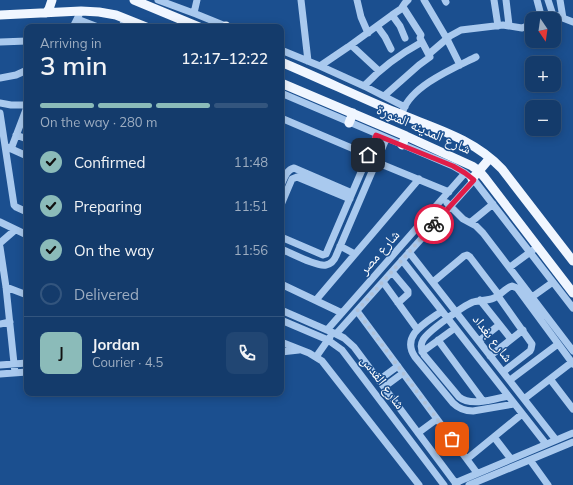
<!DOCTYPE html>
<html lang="en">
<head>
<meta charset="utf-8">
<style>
  body { margin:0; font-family:Mulish,"Noto Naskh Arabic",sans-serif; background:#214673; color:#f1f3f6; height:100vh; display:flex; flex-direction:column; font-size:15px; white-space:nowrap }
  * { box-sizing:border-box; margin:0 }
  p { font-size:13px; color:#9dadc1 }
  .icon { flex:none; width:22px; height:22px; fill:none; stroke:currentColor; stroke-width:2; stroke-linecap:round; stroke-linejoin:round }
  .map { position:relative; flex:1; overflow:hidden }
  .drawer { position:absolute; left:24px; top:24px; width:260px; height:372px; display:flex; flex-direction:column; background:#143b6b; border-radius:8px; box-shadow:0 2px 10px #0003,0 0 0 1px #33557e }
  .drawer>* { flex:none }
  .needle { width:26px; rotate:167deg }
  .buttons { position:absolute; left:525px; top:12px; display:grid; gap:8px }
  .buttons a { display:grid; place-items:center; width:36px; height:36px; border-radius:8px; background:#143b6b; box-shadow:0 2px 10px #0003,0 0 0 1px #33557e; font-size:20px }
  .pin { position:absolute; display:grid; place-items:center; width:34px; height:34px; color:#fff; margin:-17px; border-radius:8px; box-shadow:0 2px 6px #0006 }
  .courier { position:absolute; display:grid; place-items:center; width:40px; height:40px; margin:-20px; border:3px solid #e11d48; border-radius:50%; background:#fff; color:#222; box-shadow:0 1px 5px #0007 }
  .summary em { font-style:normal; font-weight:600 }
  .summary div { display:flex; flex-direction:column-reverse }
  .summary { display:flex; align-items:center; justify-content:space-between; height:68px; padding:0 16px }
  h1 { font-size:26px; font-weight:600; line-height:30px }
  .bar { display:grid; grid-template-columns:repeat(4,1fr); gap:6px 4px; align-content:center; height:48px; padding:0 16px }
  .bar i { height:5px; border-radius:3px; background:#33557e }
  .bar .on { background:#8bbbb9 }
  .bar p { grid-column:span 4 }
  .line { display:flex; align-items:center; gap:10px; padding:0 16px; border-top:1px solid #33557e }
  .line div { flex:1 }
  .round { display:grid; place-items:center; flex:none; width:42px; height:42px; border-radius:8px; background:#214673 }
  ol { padding:0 16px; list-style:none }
  li { display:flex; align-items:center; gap:12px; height:44px }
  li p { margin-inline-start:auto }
  li .icon { padding:4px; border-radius:50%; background:#8bbbb9; color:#111; stroke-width:4 }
  li:last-child { color:#9dadc1 }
  li i { width:22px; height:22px; border:2px solid #33557e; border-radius:50% }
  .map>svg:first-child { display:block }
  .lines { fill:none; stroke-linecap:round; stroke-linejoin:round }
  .minor { stroke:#a9c9ee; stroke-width:7 }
  .major { stroke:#f0f6ff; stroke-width:9 }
  .done { stroke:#afc1d8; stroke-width:4; stroke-dasharray:0 7.2 }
  .route { stroke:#e11d48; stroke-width:5 }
  .labels { text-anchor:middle; stroke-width:3; stroke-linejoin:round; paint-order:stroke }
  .street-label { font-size:14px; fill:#fff; stroke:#1b4f8f }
</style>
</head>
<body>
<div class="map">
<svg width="573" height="485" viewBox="0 0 573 485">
  <rect width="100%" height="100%" fill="#1b4f8f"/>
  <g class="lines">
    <path class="minor" d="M 158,0 L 196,14 L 228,27
      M 301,0 L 308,61
      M 357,0 L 361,17 L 368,33
      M 424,0 L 447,39 L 460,65
      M 445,0 L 446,2
      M 494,0 L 498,26
      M 506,0 L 509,25
      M 537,0 L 542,19
      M 548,0 L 553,15
      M 560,0 L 563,18
      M 194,13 L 197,0
      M 392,15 L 400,26 L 405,38
      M 77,19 L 98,27
      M 542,19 L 550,15 L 555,15 L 573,22
      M 377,26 L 385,37 L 391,49
      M 73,27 L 79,15
      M 122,27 L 125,19
      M 0,42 L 27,41
      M 351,45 L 379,71
      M 281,50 L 320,66 L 364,86 L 405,107
      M 429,54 L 450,36 L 461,30 L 503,25 L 522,28 L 532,24
      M 320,66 L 348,47 L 392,15 L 401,9 L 405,3 L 408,0
      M 0,78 L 16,75 L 27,70
      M 364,86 C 381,68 400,54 422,42
      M 281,93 L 453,166 L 465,173 L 474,180 L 573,308
      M 384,96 L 419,65 L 430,57 L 420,38 L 421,35 L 403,7
      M 0,103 L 11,105 L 27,105
      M 403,111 C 411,86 454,68 476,57
      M 0,113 L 14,205 L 16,207 L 27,212
      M 281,118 L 368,155
      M 16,135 L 27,139
      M 7,147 L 27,156
      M 11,149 L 27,107
      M 376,162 L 449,192
      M 281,185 C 284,179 286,170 294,168 L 352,193
      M 447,203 L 463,219 L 476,226 L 483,233 L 573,351
      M 281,205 L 292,179 L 297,177 L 350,199
      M 0,222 L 27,235
      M 471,222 L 493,204
      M 281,237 L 323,255 L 326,254 L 377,135
      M 0,243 L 15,230
      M 340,246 L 355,254
      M 0,247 L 6,287 L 15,373
      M 281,249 C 291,253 317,267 326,265 C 331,264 334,261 336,256 L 386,139
      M 409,252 L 556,440
      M 402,260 L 546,444
      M 510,267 L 533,250
      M 392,272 L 408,291 L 408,294 L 398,303
      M 383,282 L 417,329
      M 433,282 L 464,256 L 467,255 L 470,257 L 499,295
      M 281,284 L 342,313
      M 6,287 L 27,295
      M 498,296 L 532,344 L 531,349 L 530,351 L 503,372
      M 532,297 L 553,282
      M 316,300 L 419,179
      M 480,300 L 511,339
      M 281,310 L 336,334 L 344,338 L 354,347 L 457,485
      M 357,311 L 477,473
      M 442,311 C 427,322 400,335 415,357 L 453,403 C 459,409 465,411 473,411 L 514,404
      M 281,320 L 328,340 L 342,350 L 444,485
      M 0,324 L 10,322
      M 327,330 L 465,173
      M 336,334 L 474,180
      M 438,340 L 483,401
      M 479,341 L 499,325
      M 281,342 L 309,353 L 322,361 L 419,485
      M 281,352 L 299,350
      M 422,352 L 455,328
      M 490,356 L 523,330
      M 316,357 L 330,337
      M 0,365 L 27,363
      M 0,374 L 27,372
      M 550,379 L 573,409
      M 379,380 L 398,366
      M 510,380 L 558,344
      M 384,387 L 403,373
      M 508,396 C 494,399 471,407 459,397 L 424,355 C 421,350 420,345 423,340 C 427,332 463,306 473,302 C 480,300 487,301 494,298 C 501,295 505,288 512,286 L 517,288 L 573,364
      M 524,399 L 572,362
      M 418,433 L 437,419
      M 494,437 L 511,459
      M 467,459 L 522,414
      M 530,460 L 548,485
      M 455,483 L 573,433
      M 469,485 L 573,442"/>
    <path class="major" d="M 134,0 L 199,27
      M 46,13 L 49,9 L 52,0
      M 0,15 L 81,11 L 99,12 L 116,15 L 146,27
      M 225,27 L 226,26
      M 281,62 C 319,78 357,96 395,112 C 433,128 473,138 502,169 L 573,261
      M 281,83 L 406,136 L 472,166 L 479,171 L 485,178 L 573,293
      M 349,123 L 353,113
      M 402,145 L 406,136
      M 472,179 L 490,158"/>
  </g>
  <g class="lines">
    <path class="done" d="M 434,224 L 357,311 L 452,439"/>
    <path class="route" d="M 368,155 L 376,135 L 453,166 L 465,173 L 474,180 L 434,224"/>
  </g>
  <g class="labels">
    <g class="street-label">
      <text transform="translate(424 129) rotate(24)" y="5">شارع المدينه المنورة</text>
      <text transform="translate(379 252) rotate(-49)" y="5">شارع مصر</text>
      <text transform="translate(493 338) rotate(52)" y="5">شارع بغداد</text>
      <text transform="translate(383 382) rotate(53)" y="5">شارع القدس</text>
    </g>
  </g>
</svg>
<div class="buttons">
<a><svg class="needle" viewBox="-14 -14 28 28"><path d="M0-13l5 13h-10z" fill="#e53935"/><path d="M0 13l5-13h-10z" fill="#9dadc1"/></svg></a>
<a>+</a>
<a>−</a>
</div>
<div class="pin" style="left:452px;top:439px;background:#ea580c"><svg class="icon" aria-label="bag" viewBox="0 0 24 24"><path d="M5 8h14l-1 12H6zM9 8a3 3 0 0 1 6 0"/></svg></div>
<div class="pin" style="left:368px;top:155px;background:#1f2937"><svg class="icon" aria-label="home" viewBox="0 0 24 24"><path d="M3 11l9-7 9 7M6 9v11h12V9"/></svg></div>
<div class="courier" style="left:434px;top:224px"><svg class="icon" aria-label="bike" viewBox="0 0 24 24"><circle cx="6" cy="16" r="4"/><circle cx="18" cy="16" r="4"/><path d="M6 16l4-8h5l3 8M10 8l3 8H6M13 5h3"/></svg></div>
<section class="drawer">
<div class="summary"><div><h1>3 min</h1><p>Arriving in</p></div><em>12:17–12:22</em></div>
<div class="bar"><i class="on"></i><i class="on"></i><i class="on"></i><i></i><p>On the way · 280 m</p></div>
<ol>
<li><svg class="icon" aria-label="check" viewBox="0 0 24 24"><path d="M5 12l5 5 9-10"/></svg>Confirmed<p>11:48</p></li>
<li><svg class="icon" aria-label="check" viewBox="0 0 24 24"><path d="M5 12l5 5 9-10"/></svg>Preparing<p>11:51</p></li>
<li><svg class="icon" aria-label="check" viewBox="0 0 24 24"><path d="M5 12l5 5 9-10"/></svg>On the way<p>11:56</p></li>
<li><i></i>Delivered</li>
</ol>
<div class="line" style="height:72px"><b class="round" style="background:#8bbbb9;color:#111">J</b><div><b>Jordan</b><p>Courier · 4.5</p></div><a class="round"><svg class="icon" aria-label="phone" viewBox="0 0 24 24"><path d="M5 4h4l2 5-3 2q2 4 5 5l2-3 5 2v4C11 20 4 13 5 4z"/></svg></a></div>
</section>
</div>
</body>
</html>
